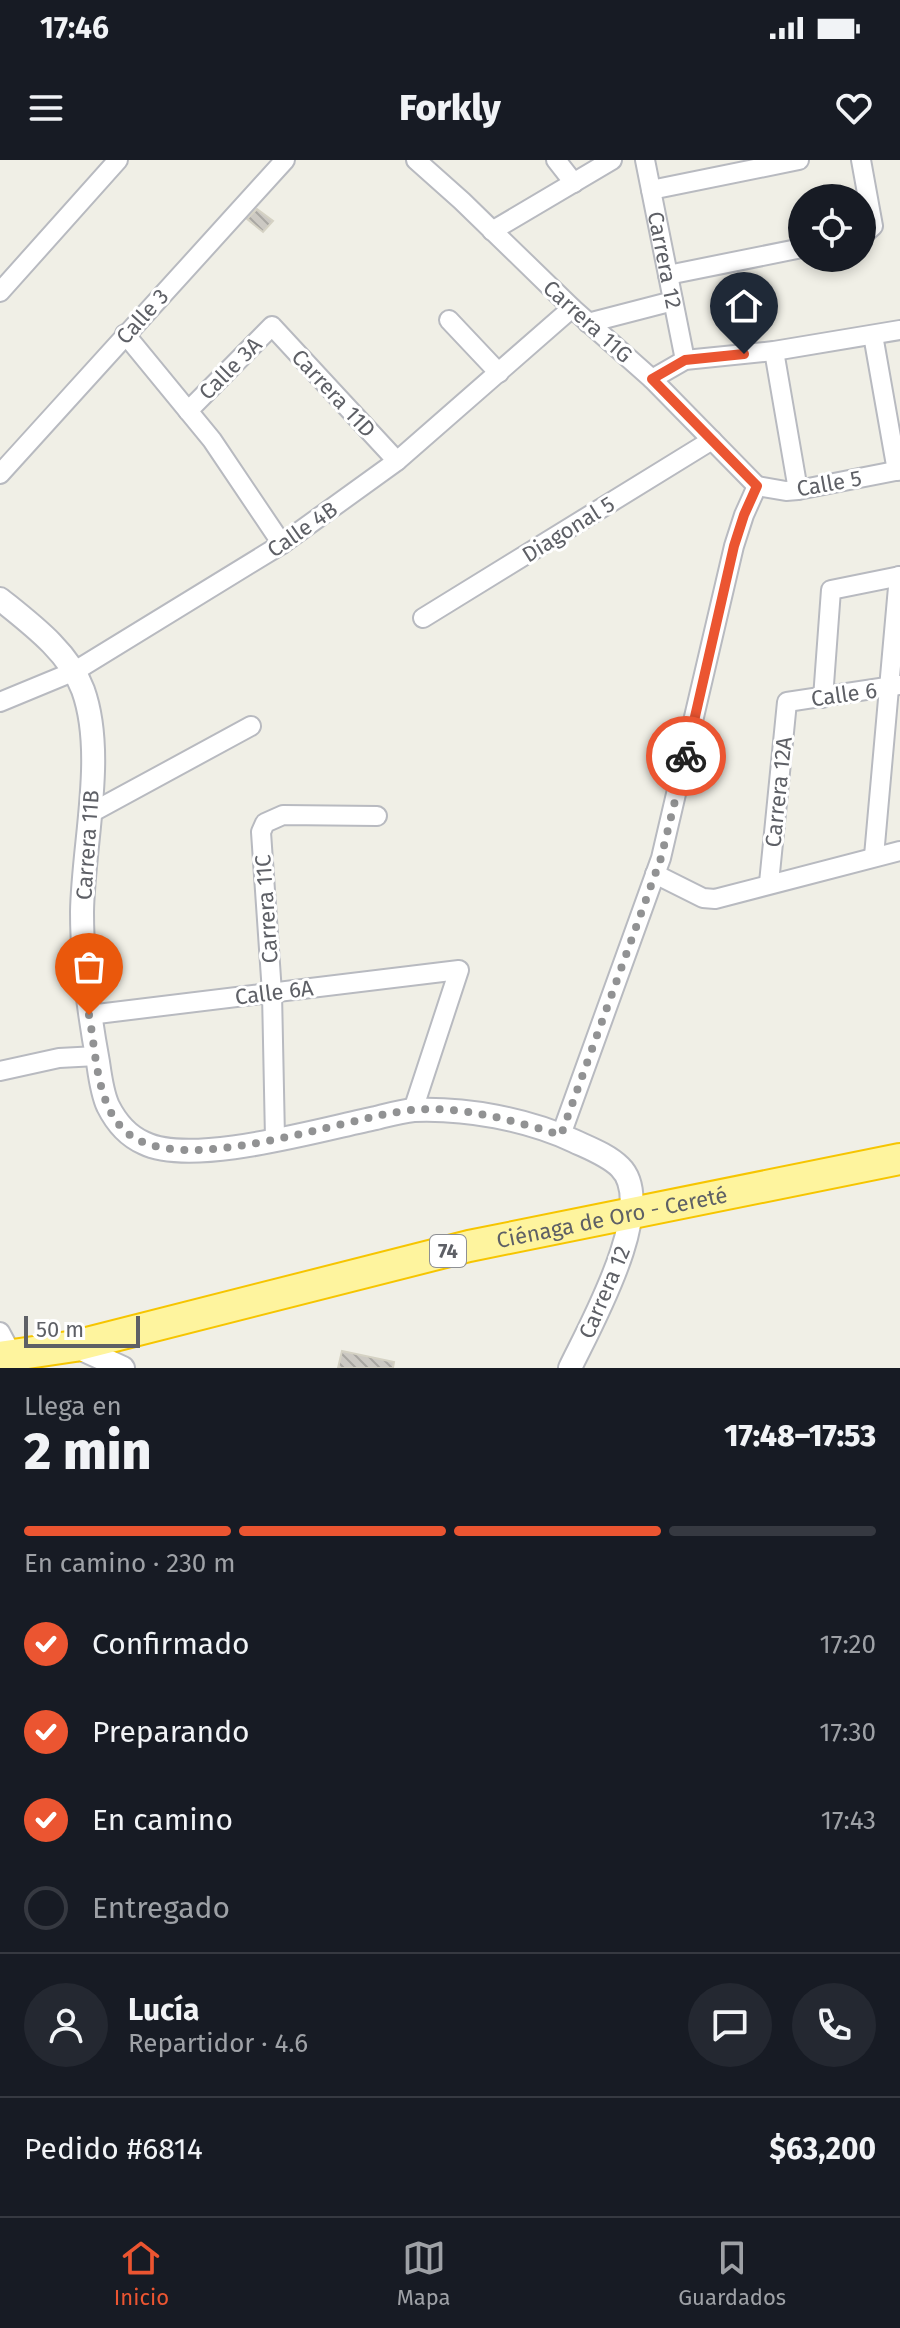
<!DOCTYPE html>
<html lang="es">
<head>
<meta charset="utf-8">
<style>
  body { margin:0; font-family:"Fira Sans",sans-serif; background:#242831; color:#f1f3f6; height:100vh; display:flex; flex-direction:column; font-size:30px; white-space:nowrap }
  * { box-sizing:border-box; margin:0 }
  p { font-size:26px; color:#9ea1a6 }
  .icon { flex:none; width:44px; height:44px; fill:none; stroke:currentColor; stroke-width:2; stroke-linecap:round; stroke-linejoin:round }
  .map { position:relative; height:1208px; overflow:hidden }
  .side { display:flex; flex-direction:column; background:#171b24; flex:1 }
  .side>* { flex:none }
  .buttons { position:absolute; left:788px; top:24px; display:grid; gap:16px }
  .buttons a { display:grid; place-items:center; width:88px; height:88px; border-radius:50%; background:#171b24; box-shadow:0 4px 12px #0003; font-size:40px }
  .scale { position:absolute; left:24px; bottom:20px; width:116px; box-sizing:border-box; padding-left:8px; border:4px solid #5e6066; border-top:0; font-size:22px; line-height:28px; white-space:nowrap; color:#5e6066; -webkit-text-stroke:6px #fff; paint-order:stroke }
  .pin { position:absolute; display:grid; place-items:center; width:68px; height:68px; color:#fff; margin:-82px -34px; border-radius:50% 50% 50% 0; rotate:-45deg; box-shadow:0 0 8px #0007 }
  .pin .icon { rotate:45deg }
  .courier { position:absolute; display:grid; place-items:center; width:80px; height:80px; margin:-40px; border:6px solid #eb5531; border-radius:50%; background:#fff; color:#222; box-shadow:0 2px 10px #0007 }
  .head em { font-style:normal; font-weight:800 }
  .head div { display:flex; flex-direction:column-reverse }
  .head { display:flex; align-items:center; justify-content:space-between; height:136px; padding:0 24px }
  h1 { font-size:52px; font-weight:800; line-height:60px }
  .bar { display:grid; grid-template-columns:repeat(4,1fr); gap:12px 8px; align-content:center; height:96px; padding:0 24px }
  .bar i { height:10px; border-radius:6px; background:#363941 }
  .bar .active { background:#eb5531 }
  .bar p { grid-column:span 4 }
  .line { display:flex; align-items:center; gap:20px; padding:0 24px; border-top:2px solid #363941 }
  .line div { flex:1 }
  .round { display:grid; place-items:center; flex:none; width:84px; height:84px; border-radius:42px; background:#242831 }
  ol { padding:0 24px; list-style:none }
  li { display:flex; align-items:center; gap:24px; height:88px }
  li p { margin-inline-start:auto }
  li .icon { padding:8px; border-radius:50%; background:#eb5531; color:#fff; stroke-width:4 }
  li:last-child { color:#9ea1a6 }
  li i { width:44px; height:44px; border:4px solid #363941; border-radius:50% }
  .status { display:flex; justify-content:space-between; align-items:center; height:56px; padding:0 40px; background:#171b24; direction:ltr }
  .status svg { height:22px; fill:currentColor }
  header { display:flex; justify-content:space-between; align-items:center; height:104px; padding:0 24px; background:#171b24; font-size:36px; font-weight:800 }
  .tab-bar { display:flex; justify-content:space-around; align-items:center; height:112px; border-top:2px solid #363941; background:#171b24; font-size:22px; color:#9ea1a6 }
  .tab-bar a { display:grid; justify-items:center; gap:4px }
  .tab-bar .active { color:#eb5531 }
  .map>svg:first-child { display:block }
  .building { fill:url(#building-back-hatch); stroke:#d5d2c4; stroke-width:2 }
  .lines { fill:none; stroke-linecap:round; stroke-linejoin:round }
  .minor-casing { stroke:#b8bac0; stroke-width:22 }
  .tertiary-casing { stroke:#b8bac0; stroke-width:26 }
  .trunk-casing { stroke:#f6c500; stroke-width:34 }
  .minor { stroke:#fff; stroke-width:18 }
  .tertiary { stroke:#fff; stroke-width:22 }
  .trunk { stroke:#fef49e; stroke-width:30 }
  .done { stroke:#919293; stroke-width:8; stroke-dasharray:0 14.4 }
  .route { stroke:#eb5531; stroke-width:10 }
  .labels { text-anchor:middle; stroke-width:6; stroke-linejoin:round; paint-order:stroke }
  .shield { fill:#fff; stroke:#8e9094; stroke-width:2 }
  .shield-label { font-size:20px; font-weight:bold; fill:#5e6066 }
  .street-label { font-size:22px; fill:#5e6066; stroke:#fff }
</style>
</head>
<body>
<div class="status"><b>17:46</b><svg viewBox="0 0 49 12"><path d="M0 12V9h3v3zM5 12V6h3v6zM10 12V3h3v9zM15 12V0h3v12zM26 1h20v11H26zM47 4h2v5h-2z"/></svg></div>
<header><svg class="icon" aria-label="menu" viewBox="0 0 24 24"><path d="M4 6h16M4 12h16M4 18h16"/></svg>Forkly<svg class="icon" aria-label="heart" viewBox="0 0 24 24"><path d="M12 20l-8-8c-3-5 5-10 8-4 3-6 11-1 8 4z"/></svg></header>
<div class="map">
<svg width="900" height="1208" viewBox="0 0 900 1208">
  <defs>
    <pattern id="building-back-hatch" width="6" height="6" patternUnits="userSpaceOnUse" patternTransform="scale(2)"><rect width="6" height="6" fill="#ccc9c3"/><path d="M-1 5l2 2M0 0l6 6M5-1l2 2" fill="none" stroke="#a9a7a2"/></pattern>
  </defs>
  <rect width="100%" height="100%" fill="#f0efe6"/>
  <path class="building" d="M 257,49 L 273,61 L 263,72 L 247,59 Z
    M 342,1191 L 394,1202 L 393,1208 L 338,1208 Z"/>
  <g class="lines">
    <defs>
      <g id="minor">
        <path d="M 416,0 L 462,41 L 572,148 L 652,219 L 757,326"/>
        <path d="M 556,0 L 574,23"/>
        <path id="s1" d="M 645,0 L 685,200"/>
        <path d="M 861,0 L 873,66 L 862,76"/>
        <path d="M 651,30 L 799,0"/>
        <path d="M 492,71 L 612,0"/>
        <path d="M 668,115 L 802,88"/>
        <path d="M 0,132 L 118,0"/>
        <path d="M 449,160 L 499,213"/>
        <path d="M 588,163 L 673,141"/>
        <path d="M 125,174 L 212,280 L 282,384"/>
        <path d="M 873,175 L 897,311"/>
        <path d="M 774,191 L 798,330"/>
        <path d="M 652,219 L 685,200 L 774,191 L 900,170"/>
        <path d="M 188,251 L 272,166 L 397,301"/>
        <path d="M 0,314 L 285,0"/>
        <path d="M 757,326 L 786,331 L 798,330 L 900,310"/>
        <path d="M 423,458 L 712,280"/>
        <path d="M 823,538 L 831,430 L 900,416"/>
        <path d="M 0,542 L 75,511 L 282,384 L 397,301 L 572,148"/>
        <path d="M 89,654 L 251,566"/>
        <path d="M 874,696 L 899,416"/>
        <path d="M 655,714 L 703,738 L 715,739 L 900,691"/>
        <path d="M 769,723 L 787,542 L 900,525"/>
        <path d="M 89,855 L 459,810 L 413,950"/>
        <path d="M 0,911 L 59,898 L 97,896"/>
        <path d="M 561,975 L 661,698 L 734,386 L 744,355 L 757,326"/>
        <path d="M 275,978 L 272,833 L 261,672 L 265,663 L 283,655 L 377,656"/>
        <path d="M 0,1172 L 16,1202"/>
      </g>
      <path id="tertiary" d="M 0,439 C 31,464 69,492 83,530 C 106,594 83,684 82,752 C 82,802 89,853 98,902 C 100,916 102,933 108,946 C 116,962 128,976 144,983 C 192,1007 322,969 376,958 C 388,955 402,951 414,950 C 466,948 527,959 574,981 C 589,988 608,995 620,1007 C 659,1045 589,1168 570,1208
        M 75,1186 L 123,1208"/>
      <g id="trunk">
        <path id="s2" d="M 0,1197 L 75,1186 L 469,1086 L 900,999"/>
      </g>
    </defs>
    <use href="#minor" class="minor-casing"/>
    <use href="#tertiary" class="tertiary-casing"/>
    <use href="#trunk" class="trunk-casing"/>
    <use href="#minor" class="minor"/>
    <use href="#tertiary" class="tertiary"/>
    <use href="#trunk" class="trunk"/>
  </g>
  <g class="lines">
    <path class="done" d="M 89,855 C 96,891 96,943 124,970 C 178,1022 342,957 412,950 C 461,945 514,961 561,975 L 661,698 L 686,596"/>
    <path class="route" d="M 686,596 L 734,386 L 744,355 L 757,326 L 652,219 L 685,200 L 744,194"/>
  </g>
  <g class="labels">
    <rect class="shield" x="430" y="1075" width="36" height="32" rx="6"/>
    <g class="shield-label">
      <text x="448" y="1098">74</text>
    </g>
    <g class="street-label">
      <text dy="8" stroke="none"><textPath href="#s1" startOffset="102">Carrera 12</textPath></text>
      <text transform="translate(142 156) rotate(-48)" y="8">Calle 3</text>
      <text transform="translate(588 161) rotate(42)" y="8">Carrera 11G</text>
      <text transform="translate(230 208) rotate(-45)" y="8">Calle 3A</text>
      <text transform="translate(334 233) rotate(47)" y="8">Carrera 11D</text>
      <text transform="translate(829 323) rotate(-10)" y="8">Calle 5</text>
      <text transform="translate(302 369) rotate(-35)" y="8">Calle 4B</text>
      <text transform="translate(568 369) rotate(-32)" y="8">Diagonal 5</text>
      <text transform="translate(844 534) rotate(-8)" y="8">Calle 6</text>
      <text transform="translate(778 632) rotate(-84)" y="8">Carrera 12A</text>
      <text transform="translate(87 685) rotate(-86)" y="8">Carrera 11B</text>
      <text transform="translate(266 749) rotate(-94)" y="8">Carrera 11C</text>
      <text transform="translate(274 832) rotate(-7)" y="8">Calle 6A</text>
      <text dy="8" stroke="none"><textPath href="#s2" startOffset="628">Ciénaga de Oro - Cereté</textPath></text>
      <text transform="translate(604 1132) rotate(-67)" y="8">Carrera 12</text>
    </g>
  </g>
</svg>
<div class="buttons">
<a><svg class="icon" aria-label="locate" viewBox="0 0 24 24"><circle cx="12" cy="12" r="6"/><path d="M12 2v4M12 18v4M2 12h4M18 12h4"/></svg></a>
</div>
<div class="scale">50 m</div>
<div class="pin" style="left:89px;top:855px;background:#ea580c"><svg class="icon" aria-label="bag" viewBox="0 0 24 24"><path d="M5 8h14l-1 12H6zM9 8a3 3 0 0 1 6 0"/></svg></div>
<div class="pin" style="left:744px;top:194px;background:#1f2937"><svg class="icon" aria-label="home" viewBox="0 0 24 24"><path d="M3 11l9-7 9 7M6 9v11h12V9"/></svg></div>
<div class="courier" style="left:686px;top:596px"><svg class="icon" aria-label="bike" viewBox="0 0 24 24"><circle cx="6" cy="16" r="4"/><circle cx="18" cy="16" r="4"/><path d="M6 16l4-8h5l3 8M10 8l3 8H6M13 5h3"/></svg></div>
</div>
<section class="side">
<div class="head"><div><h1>2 min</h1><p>Llega en</p></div><em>17:48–17:53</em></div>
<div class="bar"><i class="active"></i><i class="active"></i><i class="active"></i><i></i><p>En camino · 230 m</p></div>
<ol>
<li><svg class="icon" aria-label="check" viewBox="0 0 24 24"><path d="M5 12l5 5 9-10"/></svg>Confirmado<p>17:20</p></li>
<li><svg class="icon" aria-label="check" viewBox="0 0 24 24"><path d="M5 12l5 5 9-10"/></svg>Preparando<p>17:30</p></li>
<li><svg class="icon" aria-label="check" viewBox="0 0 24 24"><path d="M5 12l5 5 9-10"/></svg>En camino<p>17:43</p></li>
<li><i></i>Entregado</li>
</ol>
<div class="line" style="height:144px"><a class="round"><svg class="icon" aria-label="person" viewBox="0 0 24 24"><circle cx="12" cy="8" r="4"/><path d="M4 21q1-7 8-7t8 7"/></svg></a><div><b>Lucía</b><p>Repartidor · 4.6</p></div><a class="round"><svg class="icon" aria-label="chat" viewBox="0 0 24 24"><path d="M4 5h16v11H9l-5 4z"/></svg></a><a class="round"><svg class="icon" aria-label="phone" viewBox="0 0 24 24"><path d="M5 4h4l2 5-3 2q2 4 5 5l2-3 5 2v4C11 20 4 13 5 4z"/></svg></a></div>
<div class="line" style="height:104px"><div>Pedido #6814</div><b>$63,200</b></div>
</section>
<nav class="tab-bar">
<a class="active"><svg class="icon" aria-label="home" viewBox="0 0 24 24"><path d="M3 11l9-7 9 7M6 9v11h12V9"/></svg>Inicio</a>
<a><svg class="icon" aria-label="map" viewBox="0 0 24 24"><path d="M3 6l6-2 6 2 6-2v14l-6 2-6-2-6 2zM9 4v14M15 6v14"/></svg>Mapa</a>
<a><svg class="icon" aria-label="saved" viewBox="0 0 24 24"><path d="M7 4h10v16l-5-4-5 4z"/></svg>Guardados</a>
</nav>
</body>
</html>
